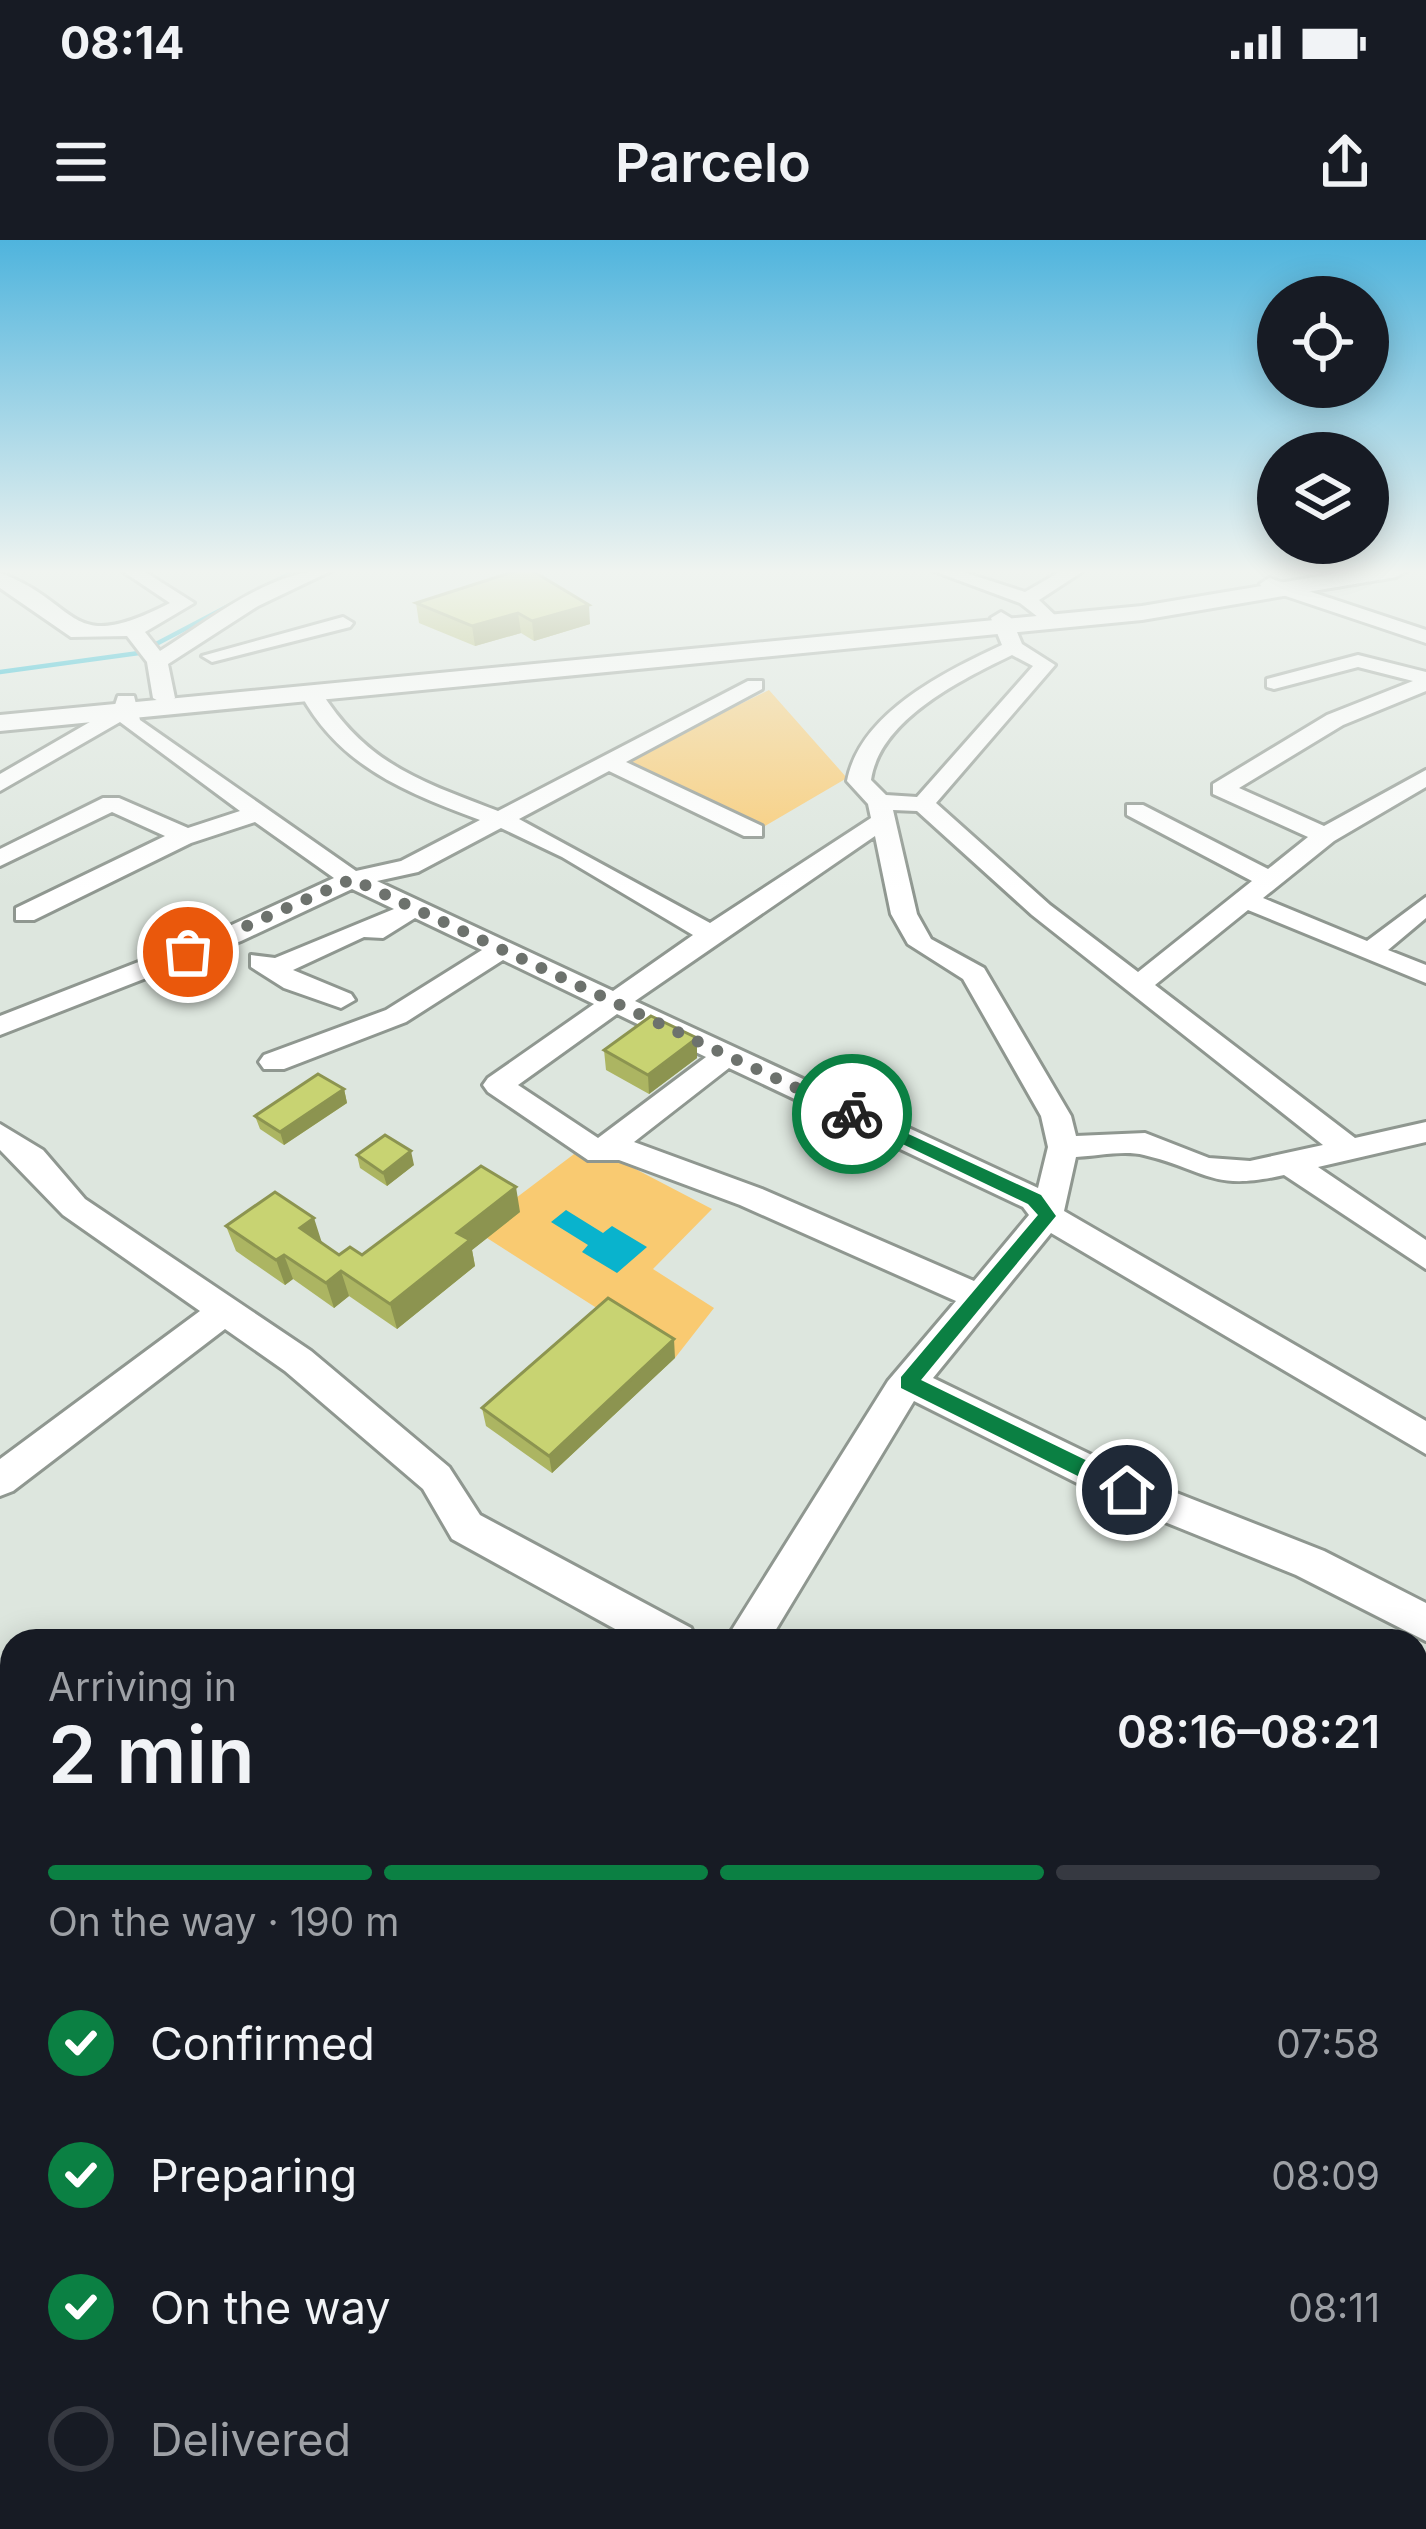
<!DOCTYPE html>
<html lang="en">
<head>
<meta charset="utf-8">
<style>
  body { margin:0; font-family:Inter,sans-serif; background:#20242c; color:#f1f3f6; height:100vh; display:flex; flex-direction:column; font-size:45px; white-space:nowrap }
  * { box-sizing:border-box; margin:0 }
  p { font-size:39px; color:#9ea1a6 }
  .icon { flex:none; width:66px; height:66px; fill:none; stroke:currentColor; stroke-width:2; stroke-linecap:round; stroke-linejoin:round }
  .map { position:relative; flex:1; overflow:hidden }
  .details { position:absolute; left:0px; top:1389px; width:1428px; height:900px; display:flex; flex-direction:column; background:#171b24; border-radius:36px 36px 0 0; box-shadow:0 6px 30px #0003 }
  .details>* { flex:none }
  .controls { position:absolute; left:1257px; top:36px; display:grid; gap:24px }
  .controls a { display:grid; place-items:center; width:132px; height:132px; border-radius:50%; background:#171b24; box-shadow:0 6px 30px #0003; font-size:60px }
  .pin { position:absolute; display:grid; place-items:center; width:102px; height:102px; color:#fff; margin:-51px; border:6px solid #fff; border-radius:50%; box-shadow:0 3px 12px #0007 }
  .courier { position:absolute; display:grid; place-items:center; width:120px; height:120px; margin:-60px; border:9px solid #0b8043; border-radius:50%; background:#fff; color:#222; box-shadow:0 3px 15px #0007 }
  .summary em { font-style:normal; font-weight:600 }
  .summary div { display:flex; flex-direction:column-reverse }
  .summary { display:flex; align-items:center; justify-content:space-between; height:204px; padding:0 48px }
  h1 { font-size:78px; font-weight:600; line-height:90px }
  .bar { display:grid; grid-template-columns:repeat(4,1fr); gap:18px 12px; align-content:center; height:144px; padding:0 48px }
  .bar i { height:15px; border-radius:9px; background:#363941 }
  .bar .on { background:#0b8043 }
  .bar p { grid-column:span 4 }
  ol { padding:0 48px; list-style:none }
  li { display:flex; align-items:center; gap:36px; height:132px }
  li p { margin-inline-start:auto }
  li .icon { padding:12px; border-radius:50%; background:#0b8043; color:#fff; stroke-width:4 }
  li:last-child { color:#9ea1a6 }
  li i { width:66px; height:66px; border:6px solid #363941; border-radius:50% }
  .status { display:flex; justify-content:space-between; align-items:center; height:84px; padding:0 60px; background:#171b24; direction:ltr }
  .status svg { height:33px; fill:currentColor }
  header { display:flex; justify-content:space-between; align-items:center; height:156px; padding:0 48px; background:#171b24; font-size:54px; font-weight:600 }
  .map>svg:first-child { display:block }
  .green { fill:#f9ca71 }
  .water { fill:#09b3cd }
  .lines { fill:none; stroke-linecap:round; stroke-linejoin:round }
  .stream { stroke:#09b3cd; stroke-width:4.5 }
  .minor-casing { stroke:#8f9790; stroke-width:6 }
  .major-casing { stroke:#8f9790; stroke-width:6 }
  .minor { fill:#fff; fill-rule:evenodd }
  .major { fill:#fff; fill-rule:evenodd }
  .wall { fill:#acb562 }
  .shaded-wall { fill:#8c9450 }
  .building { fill:#c8d372; stroke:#8c9450; stroke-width:3 }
  .route { fill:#0b8043 }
  .done { stroke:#6d726d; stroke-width:12; stroke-dasharray:0 21.6 }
</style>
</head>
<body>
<div class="status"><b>08:14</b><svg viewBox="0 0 49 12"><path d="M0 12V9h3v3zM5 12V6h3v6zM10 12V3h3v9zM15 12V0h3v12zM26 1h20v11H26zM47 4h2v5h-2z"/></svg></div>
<header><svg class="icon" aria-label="menu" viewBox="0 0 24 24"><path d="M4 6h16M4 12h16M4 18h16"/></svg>Parcelo<svg class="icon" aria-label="share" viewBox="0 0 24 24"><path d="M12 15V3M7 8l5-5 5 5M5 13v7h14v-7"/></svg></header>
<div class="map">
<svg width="1426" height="2289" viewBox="0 0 1426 2289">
  <rect width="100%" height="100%" fill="#dde6de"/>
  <path class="green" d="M 769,450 L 847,538 L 760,589 L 620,522 Z
    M 582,908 L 622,922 L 712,969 L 653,1029 L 714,1068 L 675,1118 L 487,998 L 508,964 Z"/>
  <path class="water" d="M 566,970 L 603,993 L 612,986 L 647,1007 L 617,1033 L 582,1012 L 588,1005 L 551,982 Z"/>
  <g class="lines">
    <path class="stream" d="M 0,432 L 139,413 L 297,330"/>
    <defs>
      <path id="minor" d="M 121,330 L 142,330 L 194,363 L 145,392 L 160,411 C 210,380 272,328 333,330 L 258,366 L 168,424 L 175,458 L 164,464 L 153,458 L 147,422 L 127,396 L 71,397 L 0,348 L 0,333 C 82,363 66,417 170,363 Z
        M 931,330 L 957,330 L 1025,352 L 1063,330 L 1085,330 L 1039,360 L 1062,382 L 1052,388 L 1020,363 Z
        M 1269,338 L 1426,390 L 1426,403 L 1262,348 L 1260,344 Z
        M 1001,372 L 1011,378 L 1022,404 L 1055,425 L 936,563 L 1050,665 L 1138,732 L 1252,641 L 1127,575 L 1127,565 L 1143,565 L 1268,629 L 1308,597 L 1213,554 L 1213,544 L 1327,475 L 1413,441 L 1358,427 L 1274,449 L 1267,447 L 1267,439 L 1358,415 L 1426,432 L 1426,451 L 1343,485 L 1239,548 L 1324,586 L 1426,530 L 1426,547 L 1334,601 L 1263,658 L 1367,701 L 1426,657 L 1426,678 L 1388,710 L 1426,725 L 1426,743 L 1248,670 L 1155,745 L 1355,898 L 1426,882 L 1426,902 L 1318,927 L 1426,1000 L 1426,1029 L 1284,935 C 1211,952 1207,930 1144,915 C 1124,910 1097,916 1076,917 L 1064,971 L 1426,1181 L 1426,1214 L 1051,993 L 933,1138 L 1141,1239 L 1324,1311 L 1426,1363 L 1426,1401 L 1296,1335 L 1113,1261 L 914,1161 L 769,1401 L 725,1401 L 888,1141 L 956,1061 L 740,965 L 619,920 L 588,920 L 488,852 L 483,845 L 488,838 L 594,764 L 503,720 L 406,782 L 284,829 L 264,829 L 259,822 L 264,815 L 386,770 L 482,710 L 415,678 L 383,698 L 364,697 L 293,730 L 351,754 L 355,760 L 341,768 L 284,748 L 251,727 L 251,715 L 275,718 L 394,669 L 352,649 L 241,701 L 0,795 L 0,776 L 223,689 L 334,638 L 255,582 L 191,603 L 34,680 L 16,680 L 16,668 L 165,596 L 112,572 L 0,626 L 0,609 L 103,558 L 119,558 L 188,588 L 240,571 L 120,482 L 0,551 L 0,534 L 114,468 L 118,456 L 134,456 L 140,480 L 356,631 L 401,621 L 480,580 C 405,552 341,527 301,455 L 304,450 L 320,450 C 366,524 420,541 498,571 L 748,441 L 762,441 L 762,449 L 626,522 L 762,586 L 762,596 L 744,596 L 609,531 L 519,579 L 710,683 L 871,578 L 868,564 L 847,541 C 860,473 944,432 1002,405 L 991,378 ZM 1012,415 L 1033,426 L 917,557 L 886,555 L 871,540 C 880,479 961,440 1012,415 ZM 893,570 L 917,571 L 1032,675 L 1323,905 L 1250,921 L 1209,918 L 1145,893 L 1076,896 L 1071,876 L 984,728 L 931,699 L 917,674 ZM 501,588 L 562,617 L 693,695 L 613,751 L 377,641 L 418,632 ZM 875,596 L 891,674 L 908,704 L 963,739 L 1041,876 L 1048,907 L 1038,948 L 635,761 ZM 617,774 L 706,817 L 598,898 L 518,845 ZM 729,828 L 1023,967 L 1029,975 L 974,1041 L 762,949 L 634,902 Z
        M 343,377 L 353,383 L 350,387 L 212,422 L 202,416 Z
        M 0,884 L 43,910 L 85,959 L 311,1111 L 449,1227 L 480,1275 L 691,1388 L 697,1401 L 637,1401 L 452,1299 L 423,1249 L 285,1131 L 225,1089 L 13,1251 L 0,1256 L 0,1219 L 200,1071 L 63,975 L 0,910 Z
        M 0,1745 L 12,1750 L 12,1801 L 0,1796 Z
        M 1416,1773 L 1426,1776 L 1426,1826 L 1416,1823 Z
        M 488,2277 L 551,2277 L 546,2289 L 483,2289 Z
        M 699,2277 L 768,2277 L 773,2289 L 704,2289 Z"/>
      <path id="major" d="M 1357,330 L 1408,330 L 1396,337 L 1142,380 L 0,491 L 0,475 L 1142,366 Z
        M 1426,1986 L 1426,2062 L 1416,2066 L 1416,1990 Z
        M 1203,2277 L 1281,2277 L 1276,2289 L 1198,2289 Z"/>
    </defs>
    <use href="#minor" class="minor-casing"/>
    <use href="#major" class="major-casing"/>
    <use href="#minor" class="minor"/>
    <use href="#major" class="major"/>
  </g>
  <path class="wall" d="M 519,330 L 590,384 L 534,401 L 521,393 L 475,406 L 419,383 L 416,363 Z
    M 697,798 L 697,818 L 649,854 L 606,830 L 604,810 Z
    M 344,849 L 347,863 L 284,905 L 260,889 L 255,876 Z
    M 357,915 L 414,925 L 387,946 L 360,928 Z
    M 520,972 L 472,1010 L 475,1026 L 397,1089 L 349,1056 L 334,1068 L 293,1039 L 285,1045 L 236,1011 L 226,986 L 322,1003 L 339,1015 L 362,1015 Z
    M 675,1118 L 552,1233 L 486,1186 L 482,1168 Z"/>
  <path class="shaded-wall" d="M 589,365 L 590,384 L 534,401 L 532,381 Z
    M 518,373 L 521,393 L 475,406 L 472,386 Z
    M 697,798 L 697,818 L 649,854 L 648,835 Z
    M 344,849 L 347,863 L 284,905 L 280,892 Z
    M 411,911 L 414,925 L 387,946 L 383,933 Z
    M 516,947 L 520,972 L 472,1010 L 475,1026 L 397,1089 L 390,1064 L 457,993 Z
    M 314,978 L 322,1003 L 300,988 Z
    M 284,1015 L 293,1039 L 285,1045 L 276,1020 Z
    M 341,1031 L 349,1056 L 334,1068 L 326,1043 Z
    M 674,1099 L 675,1118 L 552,1233 L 549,1216 Z"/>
  <path class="building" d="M 519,330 L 531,330 L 589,365 L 532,381 L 518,373 L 472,386 L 416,363 Z
    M 651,776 L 697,798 L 648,835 L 604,810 Z
    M 318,834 L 344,849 L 280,892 L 255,876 Z
    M 385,895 L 411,911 L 383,933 L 357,915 Z
    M 481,926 L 516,947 L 457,993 L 470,1000 L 390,1064 L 341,1031 L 326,1043 L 284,1015 L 276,1020 L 226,986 L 275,952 L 314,978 L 300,988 L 339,1015 L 350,1007 L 362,1015 Z
    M 608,1058 L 674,1099 L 549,1216 L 482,1168 Z"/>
  <linearGradient id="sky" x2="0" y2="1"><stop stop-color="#4fb4dd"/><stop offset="0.51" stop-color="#f0f4f0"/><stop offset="1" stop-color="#f0f4f0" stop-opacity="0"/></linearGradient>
  <rect width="1426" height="650" fill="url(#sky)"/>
  <path class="route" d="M 852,868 L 1041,955 L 1056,976 L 921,1140 L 1135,1244 L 1135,1257 L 1120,1257 L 901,1148 L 901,1137 L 1038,975 L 1028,964 L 846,877 Z"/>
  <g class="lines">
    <path class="done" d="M 188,712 L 352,639 L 852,874"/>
  </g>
</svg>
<div class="controls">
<a><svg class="icon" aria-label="locate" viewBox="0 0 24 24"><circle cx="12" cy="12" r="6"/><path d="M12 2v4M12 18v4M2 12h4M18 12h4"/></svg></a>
<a><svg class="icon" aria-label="layers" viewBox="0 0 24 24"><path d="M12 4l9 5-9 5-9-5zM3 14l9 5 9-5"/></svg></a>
</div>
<div class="pin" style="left:188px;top:712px;background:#ea580c"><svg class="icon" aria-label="bag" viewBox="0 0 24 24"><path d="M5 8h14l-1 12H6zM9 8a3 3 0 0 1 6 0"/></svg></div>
<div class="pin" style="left:1127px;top:1250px;background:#1f2937"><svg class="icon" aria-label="home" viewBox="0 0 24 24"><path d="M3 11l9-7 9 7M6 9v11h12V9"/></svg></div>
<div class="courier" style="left:852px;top:874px"><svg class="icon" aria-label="bike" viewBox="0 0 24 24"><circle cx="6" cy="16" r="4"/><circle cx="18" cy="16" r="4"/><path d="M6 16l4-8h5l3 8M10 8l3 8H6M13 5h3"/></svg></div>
<section class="details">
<div class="summary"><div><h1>2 min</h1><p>Arriving in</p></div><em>08:16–08:21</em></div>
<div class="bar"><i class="on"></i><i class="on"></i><i class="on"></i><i></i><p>On the way · 190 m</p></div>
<ol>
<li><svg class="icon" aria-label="check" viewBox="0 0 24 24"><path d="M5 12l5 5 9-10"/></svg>Confirmed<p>07:58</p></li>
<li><svg class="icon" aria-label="check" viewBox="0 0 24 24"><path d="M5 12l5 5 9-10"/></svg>Preparing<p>08:09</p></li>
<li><svg class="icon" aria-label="check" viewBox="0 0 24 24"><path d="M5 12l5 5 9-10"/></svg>On the way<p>08:11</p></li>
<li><i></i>Delivered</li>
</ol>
</section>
</div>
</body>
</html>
